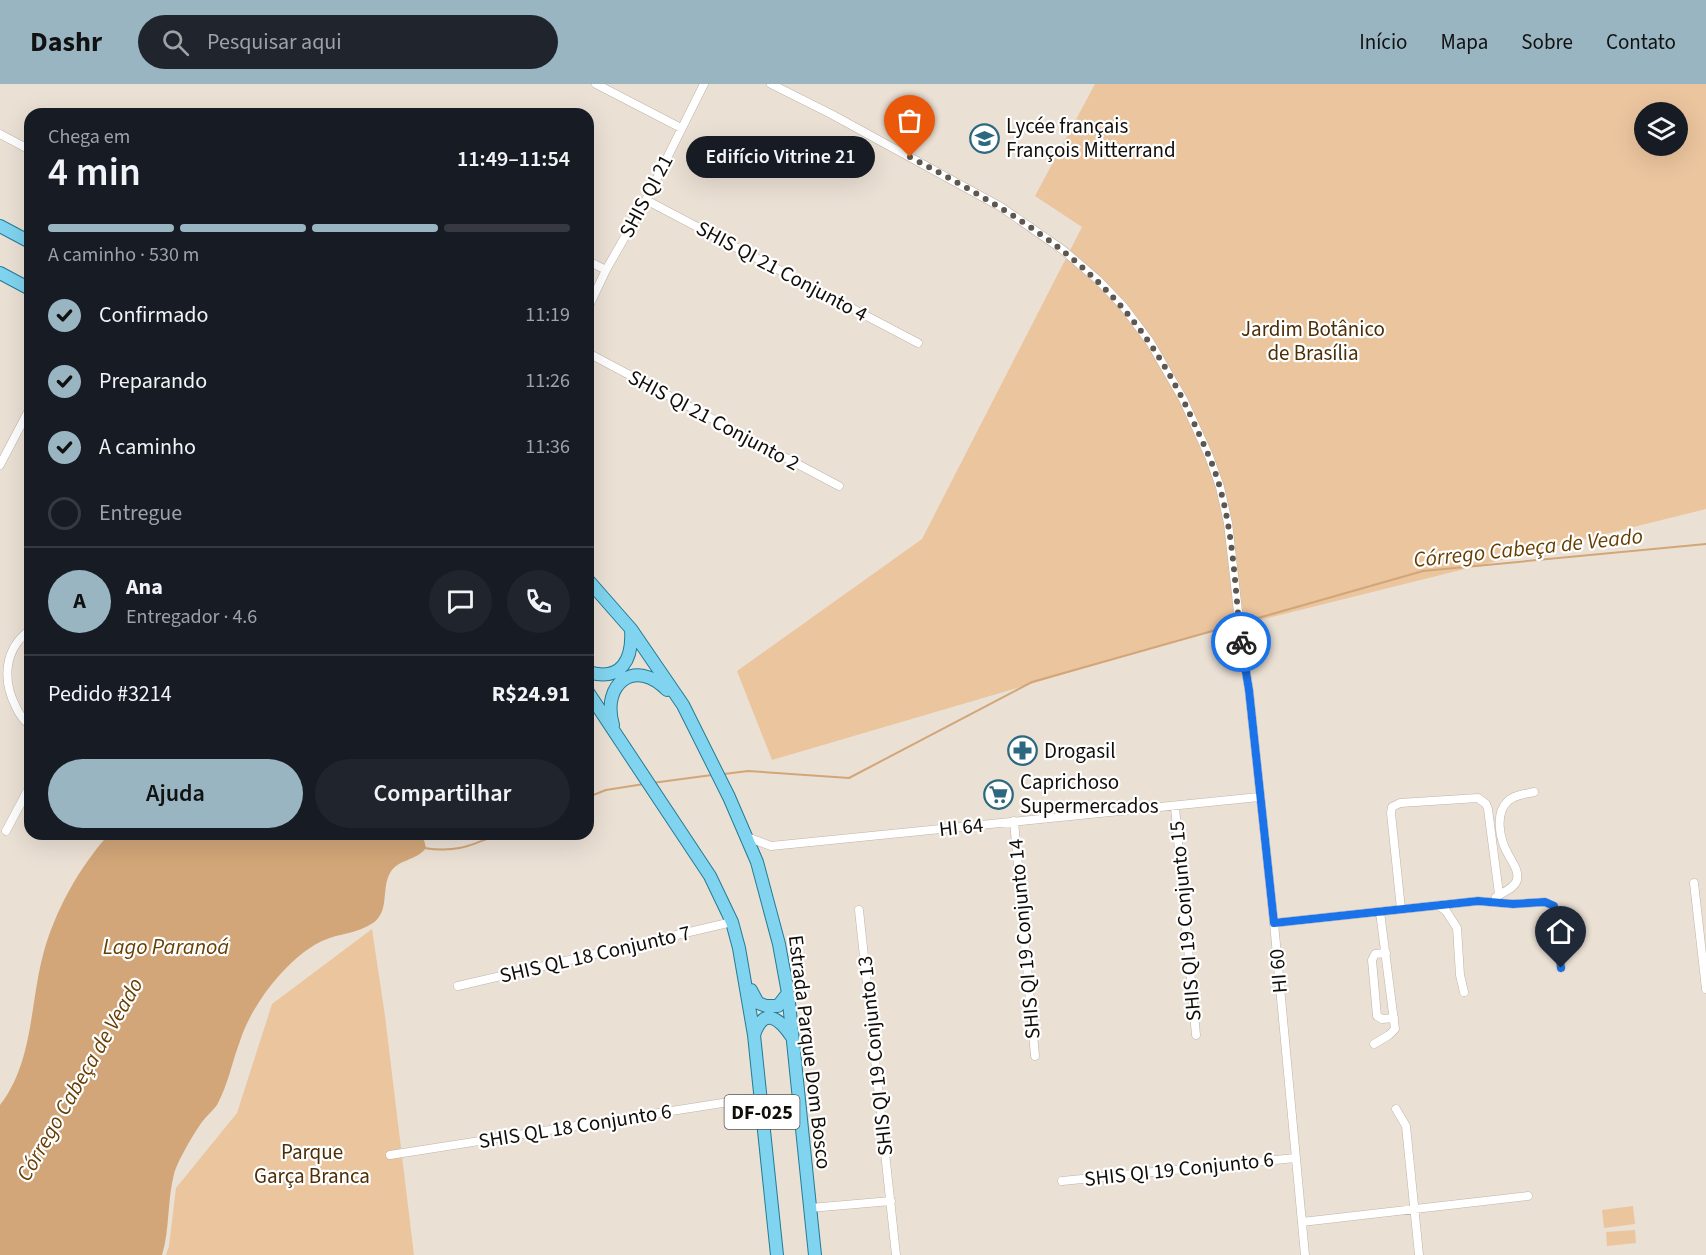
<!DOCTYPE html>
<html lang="pt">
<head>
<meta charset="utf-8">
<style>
  body { margin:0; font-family:"Source Sans 3",sans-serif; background:#20242c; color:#f1f3f6; height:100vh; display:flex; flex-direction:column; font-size:22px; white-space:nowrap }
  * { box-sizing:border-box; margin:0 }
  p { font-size:20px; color:#9ea1a6 }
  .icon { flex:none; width:33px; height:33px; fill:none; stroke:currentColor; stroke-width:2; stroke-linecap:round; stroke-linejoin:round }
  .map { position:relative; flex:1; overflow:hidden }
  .details { position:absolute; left:24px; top:24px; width:570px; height:732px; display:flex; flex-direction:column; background:#171b24; border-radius:18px; box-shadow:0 6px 24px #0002 }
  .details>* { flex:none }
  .controls { position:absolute; left:1634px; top:18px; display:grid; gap:12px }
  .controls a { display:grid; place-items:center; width:54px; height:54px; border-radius:50%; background:#171b24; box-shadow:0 6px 24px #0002; font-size:30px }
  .pin { position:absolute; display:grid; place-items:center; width:51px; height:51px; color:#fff; margin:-62px -26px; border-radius:50% 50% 50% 0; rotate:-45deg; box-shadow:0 0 6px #0007 }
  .pin .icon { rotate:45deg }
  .courier { position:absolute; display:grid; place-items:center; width:60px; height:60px; margin:-30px; border:4px solid #1a73e8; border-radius:50%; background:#fff; color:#222; box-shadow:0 2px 8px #0007 }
  .bubble { position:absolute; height:42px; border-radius:21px; background:#171b24; box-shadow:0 6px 24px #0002; font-size:20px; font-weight:600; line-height:42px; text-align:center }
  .summary em { font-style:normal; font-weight:600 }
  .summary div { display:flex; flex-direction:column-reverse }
  .summary { display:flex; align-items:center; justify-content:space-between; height:102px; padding:0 24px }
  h1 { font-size:39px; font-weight:600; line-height:45px }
  .bar { display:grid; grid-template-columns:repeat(4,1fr); gap:9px 6px; align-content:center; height:72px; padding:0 24px }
  .bar i { height:8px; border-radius:4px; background:#363941 }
  .bar .current { background:#98b5c1 }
  .bar p { grid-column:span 4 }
  .line { display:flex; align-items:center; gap:15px; padding:0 24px; border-top:2px solid #363941 }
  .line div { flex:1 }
  .round { display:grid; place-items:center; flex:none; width:63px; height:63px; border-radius:32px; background:#20242c }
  ol { padding:0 24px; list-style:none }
  li { display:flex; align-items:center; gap:18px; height:66px }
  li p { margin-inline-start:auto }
  li .icon { padding:6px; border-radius:50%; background:#98b5c1; color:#111; stroke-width:4 }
  li:last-child { color:#9ea1a6 }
  li i { width:33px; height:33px; border:3px solid #363941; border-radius:50% }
  .action { display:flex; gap:12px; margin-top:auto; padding:12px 24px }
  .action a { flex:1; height:69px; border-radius:36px; background:#98b5c1; color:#111; font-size:24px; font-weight:600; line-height:69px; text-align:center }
  .action a+a { background:#20242c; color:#f1f3f6 }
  header { display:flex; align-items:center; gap:36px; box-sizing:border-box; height:84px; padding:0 30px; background:#98b5c1; color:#111 }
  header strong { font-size:28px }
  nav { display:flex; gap:33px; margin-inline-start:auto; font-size:21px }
  .search { width:420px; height:54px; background:#20242c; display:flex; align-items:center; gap:15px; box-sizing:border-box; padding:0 21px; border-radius:33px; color:#9ea1a6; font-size:22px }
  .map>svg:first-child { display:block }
  .green { fill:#ebc59e; fill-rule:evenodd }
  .water { fill:#d2a678 }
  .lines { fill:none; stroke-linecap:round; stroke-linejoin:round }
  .stream { stroke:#d2a678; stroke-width:2 }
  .street-casing { stroke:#beb3a8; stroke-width:9 }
  .primary-casing { stroke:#227c97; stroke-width:14 }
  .street { stroke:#fff; stroke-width:8 }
  .primary { stroke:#80d4ef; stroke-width:12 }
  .done { stroke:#5d5750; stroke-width:6; stroke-dasharray:0 10.8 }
  .route { stroke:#1a73e8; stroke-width:8 }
  .labels { text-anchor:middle; stroke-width:4.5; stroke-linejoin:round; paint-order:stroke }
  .shield { fill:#fff; stroke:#585653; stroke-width:1.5 }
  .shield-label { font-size:20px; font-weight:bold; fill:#110d09 }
  .poi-label { font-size:21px; fill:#110d09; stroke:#fff; text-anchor:start }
  .street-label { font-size:21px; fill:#110d09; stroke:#fff }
  .park-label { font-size:21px; fill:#4c2e07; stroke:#fff }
  .water-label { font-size:22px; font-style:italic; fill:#673d00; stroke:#fff }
</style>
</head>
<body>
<header>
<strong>Dashr</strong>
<div class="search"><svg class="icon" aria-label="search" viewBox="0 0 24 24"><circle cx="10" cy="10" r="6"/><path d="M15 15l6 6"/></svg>Pesquisar aqui</div>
<nav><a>Início</a><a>Mapa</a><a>Sobre</a><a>Contato</a></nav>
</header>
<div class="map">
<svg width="1706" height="1171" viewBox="0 0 1706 1171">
  <rect width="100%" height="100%" fill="#ebe0d4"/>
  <path class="green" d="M 1095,0 L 1706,0 L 1706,425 L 1180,556 L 772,676 L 737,587 L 922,455 L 1082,143 L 1035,112 ZM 1644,28 L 1677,28 L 1677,62 L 1644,62 Z
    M 372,845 L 385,932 L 414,1171 L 166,1171 L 169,1162 L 176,1104 L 237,1029 L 272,920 Z
    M 1633,1122 L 1635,1140 L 1604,1144 L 1602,1126 Z
    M 1635,1146 L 1636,1159 L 1607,1162 L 1606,1148 Z"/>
  <path class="water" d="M 109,750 L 409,750 L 424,756 L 426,764 C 416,777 398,775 390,789 C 381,805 390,827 373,839 C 357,850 339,849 322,857 C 305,865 289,880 277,894 C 262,911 247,935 240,957 C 232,978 228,1001 217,1021 C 213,1027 206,1032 202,1038 C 194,1049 177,1078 174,1090 C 167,1117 170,1145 162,1171 L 0,1171 L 0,1021 C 33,979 30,920 43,871 C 55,826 79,784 109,750 Z"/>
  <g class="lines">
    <path class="stream" d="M 1251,536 L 1423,487 L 1706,460
      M 724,690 L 748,687 L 849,694 L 1032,598 L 1223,544
      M 652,699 L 712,691
      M 588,713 L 606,706 L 644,700
      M 424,764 C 456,769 470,762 499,750"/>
    <defs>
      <path id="street" d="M 596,0 L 681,44
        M 771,0 L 831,30 L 1001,123 L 1063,166 L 1098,196 L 1123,222 L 1150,258 L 1183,315 L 1209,372 L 1220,403 L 1228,439 L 1242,563 L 1249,606 L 1274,839 L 1305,1171
        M 0,50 L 30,66
        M 646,116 L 918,259
        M 588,177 L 606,186
        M 588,224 L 606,186 L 646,116 L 704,0
        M 588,269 L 839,402
        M 0,381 L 30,324
        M 30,546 C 4,565 2,596 16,623 C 19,630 23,636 30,641
        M 1175,723 L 1196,951
        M 1014,737 L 1035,972
        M 6,747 L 30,702
        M 747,753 L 771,762 L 1259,713
        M 1694,799 L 1706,905
        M 1496,813 C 1503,808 1514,805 1517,796 C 1519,786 1512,778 1508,770 C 1500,756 1494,730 1508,717 C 1514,711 1525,710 1534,708
        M 1438,821 L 1446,827 L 1457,844 L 1460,891 L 1464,908
        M 1401,825 L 1391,729 L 1392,723 L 1400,719 L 1478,714 L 1486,720 L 1488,725 L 1499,810
        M 859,826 L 896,1171
        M 1274,839 L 1478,817 L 1513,820 L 1545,818 L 1554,822 L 1561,884
        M 1386,869 L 1375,870 L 1372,876 L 1377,932 L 1382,935 L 1394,934
        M 458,902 L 732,838
        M 1374,960 L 1389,951 L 1395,945 L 1380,828
        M 1396,1025 L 1406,1042 L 1419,1171
        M 390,1071 L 761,1013
        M 1062,1097 L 1295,1074
        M 810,1124 L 891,1117
        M 1302,1138 L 1528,1112"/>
      <path id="primary" d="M 0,142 L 30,158
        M 0,189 L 30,205
        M 588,496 L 631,545 L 683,621 L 729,713 L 757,778 L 779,860 L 788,909 L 815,1171
        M 588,588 C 622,598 633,575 631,545
        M 588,608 L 710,792 L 732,838 L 739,864 L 754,951 L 777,1171
        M 613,641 C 601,600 635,573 667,606
        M 751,906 L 758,919 L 766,922 L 778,922 L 788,909
        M 754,951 C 764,922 779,934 792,953"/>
    </defs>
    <use href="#street" class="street-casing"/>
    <use href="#primary" class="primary-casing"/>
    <use href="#street" class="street"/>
    <use href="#primary" class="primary"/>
  </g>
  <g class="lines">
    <path class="done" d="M 910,73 C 1040,142 1130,197 1193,337 C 1203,359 1214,381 1220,404 C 1234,454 1235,507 1241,558"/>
    <path class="route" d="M 1241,558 L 1249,606 L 1274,839 L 1478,817 L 1513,820 L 1545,818 L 1554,822 L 1561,884"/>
  </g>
  <defs>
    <symbol id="school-ring" viewBox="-11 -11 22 22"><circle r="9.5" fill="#fff" stroke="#2c6980" stroke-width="1.5"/><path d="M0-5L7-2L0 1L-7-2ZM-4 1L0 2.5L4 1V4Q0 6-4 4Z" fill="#2c6980"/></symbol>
    <symbol id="pharmacy-ring" viewBox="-11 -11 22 22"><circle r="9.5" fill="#fff" stroke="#2c6980" stroke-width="1.5"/><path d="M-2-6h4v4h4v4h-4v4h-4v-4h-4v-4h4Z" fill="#2c6980"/></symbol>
    <symbol id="supermarket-ring" viewBox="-11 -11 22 22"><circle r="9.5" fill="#fff" stroke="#2c6980" stroke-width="1.5"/><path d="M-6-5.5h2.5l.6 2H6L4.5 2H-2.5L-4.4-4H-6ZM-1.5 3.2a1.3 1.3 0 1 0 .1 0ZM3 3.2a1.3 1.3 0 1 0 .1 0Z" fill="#2c6980"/></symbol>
  </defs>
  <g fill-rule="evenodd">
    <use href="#school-ring" x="968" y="38" width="33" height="33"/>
    <use href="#pharmacy-ring" x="1006" y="650" width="33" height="33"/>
    <use href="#supermarket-ring" x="982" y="694" width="33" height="33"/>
  </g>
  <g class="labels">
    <rect class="shield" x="724.5" y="1011" width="75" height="34" rx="4.5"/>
    <g class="shield-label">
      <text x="762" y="1035">DF-025</text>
    </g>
    <g class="poi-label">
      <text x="1006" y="49">Lycée français<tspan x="1006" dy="24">François Mitterrand</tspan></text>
      <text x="1044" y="674">Drogasil</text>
      <text x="1020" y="705">Caprichoso<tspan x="1020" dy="24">Supermercados</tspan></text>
    </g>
    <g class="street-label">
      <text transform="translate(646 112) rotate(-62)" y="7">SHIS QI 21</text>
      <text transform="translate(782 187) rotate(28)" y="7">SHIS QI 21 Conjunto 4</text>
      <text transform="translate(714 336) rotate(28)" y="7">SHIS QI 21 Conjunto 2</text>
      <text transform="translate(961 743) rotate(-6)" y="7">HI 64</text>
      <text transform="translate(1185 837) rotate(-95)" y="7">SHIS QI 19 Conjunto 15</text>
      <text transform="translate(1024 855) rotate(-95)" y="7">SHIS QI 19 Conjunto 14</text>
      <text transform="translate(595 870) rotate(-13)" y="7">SHIS QL 18 Conjunto 7</text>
      <text transform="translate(1278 887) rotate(-95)" y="7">HI 60</text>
      <text transform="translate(810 968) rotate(83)" y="7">Estrada Parque Dom Bosco</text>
      <text transform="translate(875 972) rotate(-96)" y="7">SHIS QI 19 Conjunto 13</text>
      <text transform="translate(575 1042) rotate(-9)" y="7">SHIS QL 18 Conjunto 6</text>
      <text transform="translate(1179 1085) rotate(-6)" y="7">SHIS QI 19 Conjunto 6</text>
    </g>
    <g class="park-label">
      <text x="1313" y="252">Jardim Botânico<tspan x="1313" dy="24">de Brasília</tspan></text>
      <text x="312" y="1075">Parque<tspan x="312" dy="24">Garça Branca</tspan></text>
    </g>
    <g class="water-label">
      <text transform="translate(1528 463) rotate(-6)" y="8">Córrego Cabeça de Veado</text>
      <text x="166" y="870">Lago Paranoá</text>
      <text transform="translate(79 995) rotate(-60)" y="8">Córrego Cabeça de Veado</text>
    </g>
  </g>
</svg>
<div class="controls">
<a><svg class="icon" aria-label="layers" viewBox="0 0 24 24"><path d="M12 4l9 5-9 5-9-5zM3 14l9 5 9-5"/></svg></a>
</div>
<div class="pin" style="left:910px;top:73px;background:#ea580c"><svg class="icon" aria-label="bag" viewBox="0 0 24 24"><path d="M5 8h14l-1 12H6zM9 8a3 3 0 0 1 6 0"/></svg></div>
<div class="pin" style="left:1561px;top:884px;background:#1f2937"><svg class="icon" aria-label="home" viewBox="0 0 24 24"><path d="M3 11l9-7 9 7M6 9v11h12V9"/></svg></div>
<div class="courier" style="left:1241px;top:558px"><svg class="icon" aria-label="bike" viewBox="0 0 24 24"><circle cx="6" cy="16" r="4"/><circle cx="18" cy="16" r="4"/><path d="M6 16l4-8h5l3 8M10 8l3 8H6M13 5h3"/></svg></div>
<div class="bubble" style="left:686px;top:52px;width:189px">Edifício Vitrine 21</div>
<section class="details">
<div class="summary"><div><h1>4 min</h1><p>Chega em</p></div><em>11:49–11:54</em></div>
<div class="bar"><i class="current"></i><i class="current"></i><i class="current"></i><i></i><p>A caminho · 530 m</p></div>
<ol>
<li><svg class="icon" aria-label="check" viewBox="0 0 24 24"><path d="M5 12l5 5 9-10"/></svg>Confirmado<p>11:19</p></li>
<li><svg class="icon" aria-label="check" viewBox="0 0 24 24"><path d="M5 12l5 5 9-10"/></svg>Preparando<p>11:26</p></li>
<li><svg class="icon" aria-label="check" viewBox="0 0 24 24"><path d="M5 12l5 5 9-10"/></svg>A caminho<p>11:36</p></li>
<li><i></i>Entregue</li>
</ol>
<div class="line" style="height:108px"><b class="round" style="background:#98b5c1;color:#111">A</b><div><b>Ana</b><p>Entregador · 4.6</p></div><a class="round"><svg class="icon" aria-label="chat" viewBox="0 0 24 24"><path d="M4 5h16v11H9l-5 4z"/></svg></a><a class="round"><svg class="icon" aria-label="phone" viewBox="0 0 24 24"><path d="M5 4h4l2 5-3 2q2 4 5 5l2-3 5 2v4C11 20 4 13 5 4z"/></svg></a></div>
<div class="line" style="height:78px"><div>Pedido #3214</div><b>R$24.91</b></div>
<div class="action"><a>Ajuda</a><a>Compartilhar</a></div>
</section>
</div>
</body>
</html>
